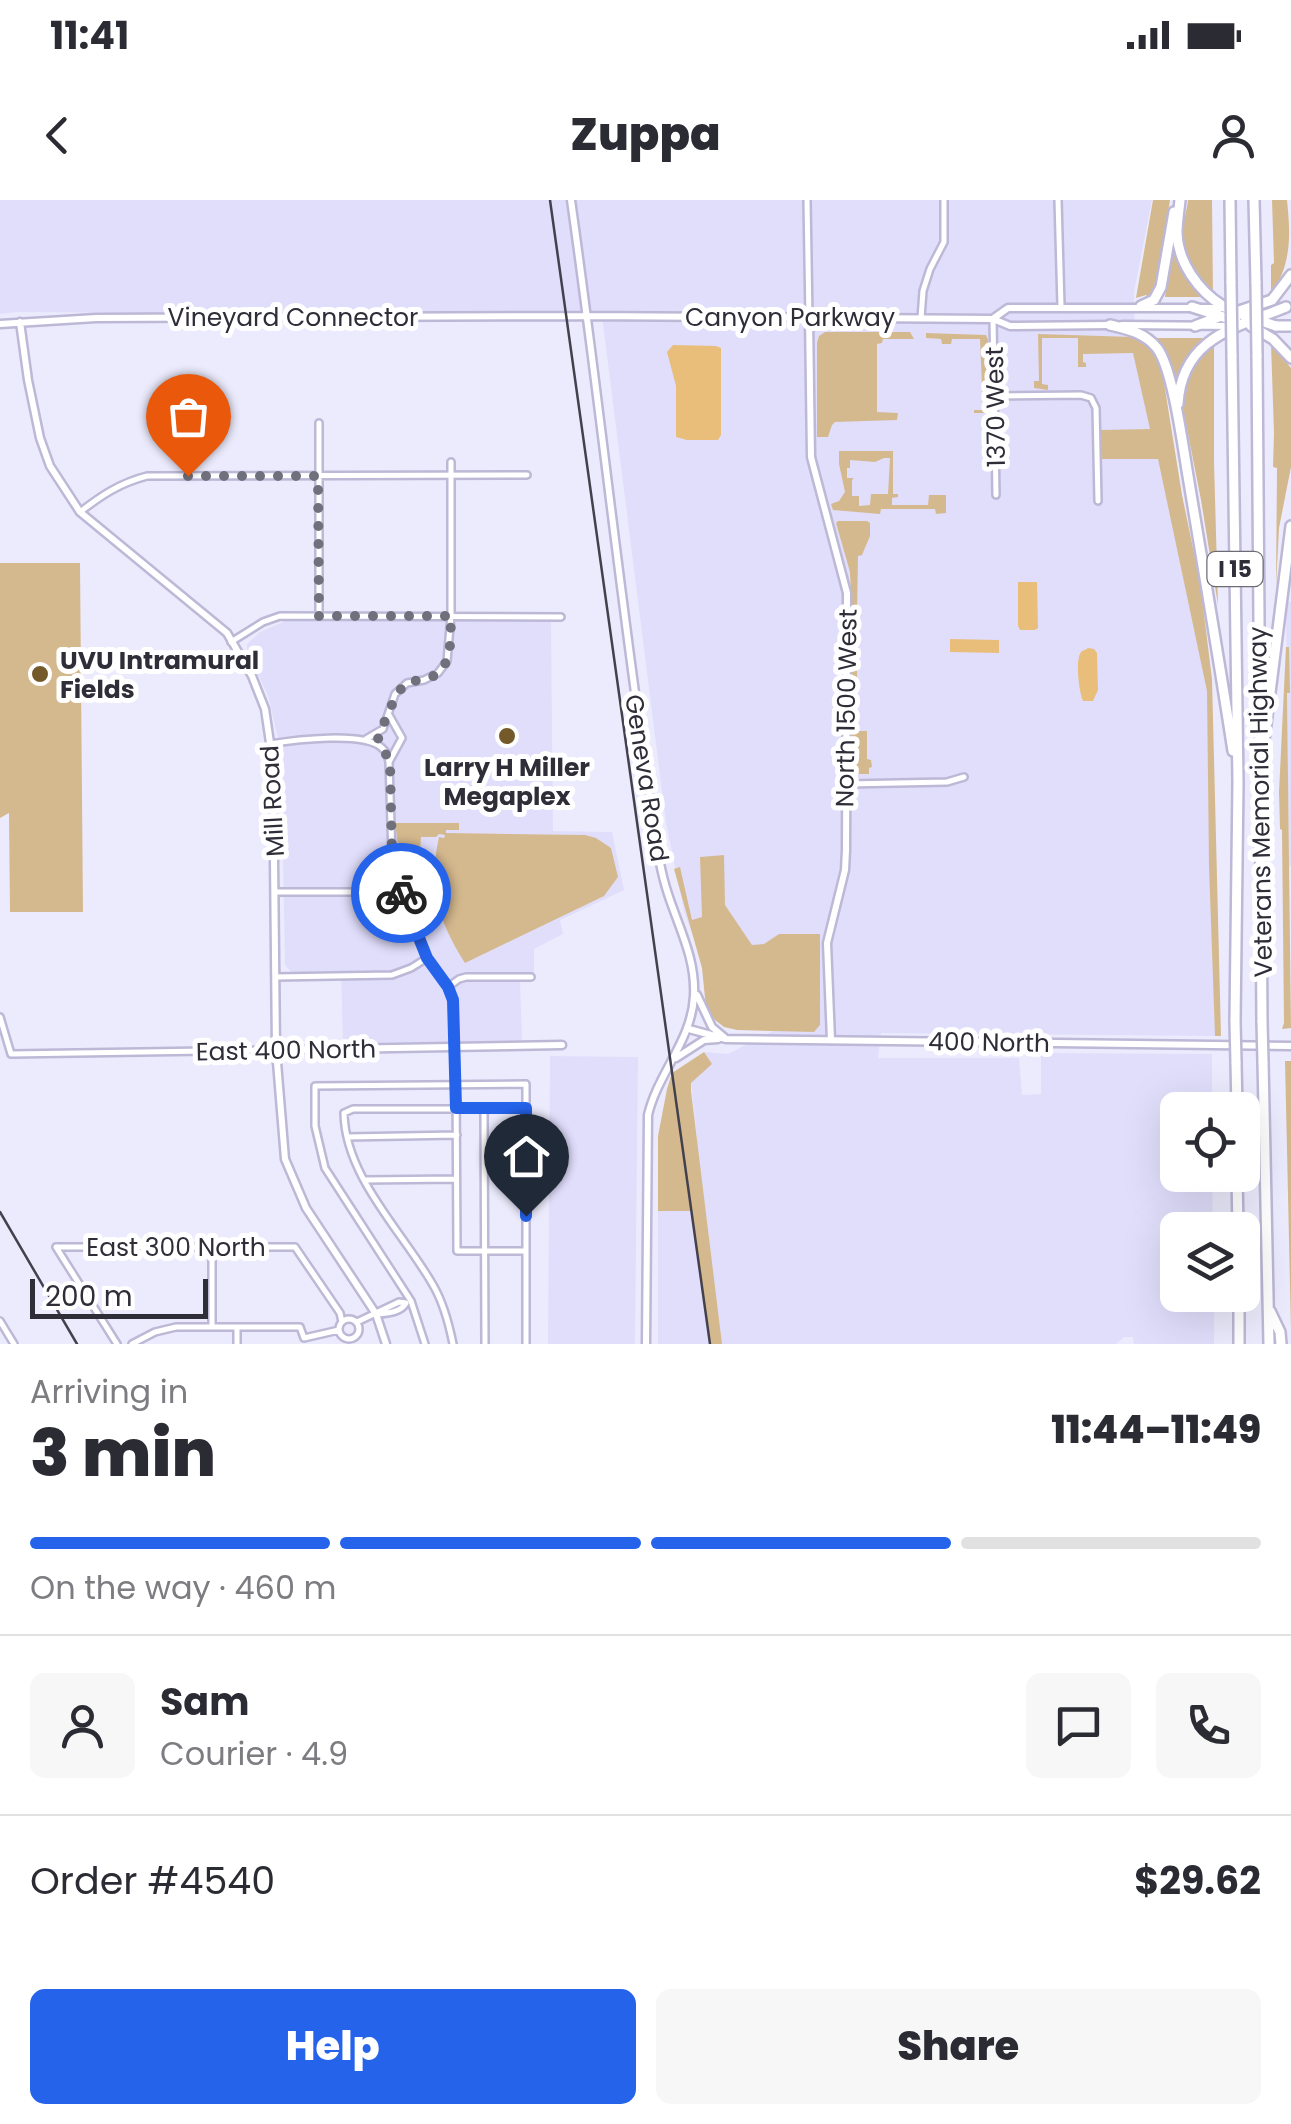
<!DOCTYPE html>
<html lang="en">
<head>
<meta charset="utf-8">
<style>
  body { margin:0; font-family:Poppins,sans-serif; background:#f7f7f7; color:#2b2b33; height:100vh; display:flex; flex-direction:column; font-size:38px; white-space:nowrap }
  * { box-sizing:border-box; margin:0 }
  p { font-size:32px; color:#7c7c81 }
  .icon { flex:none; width:55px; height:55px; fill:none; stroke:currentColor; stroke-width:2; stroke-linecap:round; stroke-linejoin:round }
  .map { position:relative; height:1144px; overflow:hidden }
  .side { display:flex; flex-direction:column; background:#fff; flex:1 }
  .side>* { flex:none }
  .buttons { position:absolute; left:1160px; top:892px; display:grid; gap:20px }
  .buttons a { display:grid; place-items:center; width:100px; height:100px; border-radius:15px; background:#fff; box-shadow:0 10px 40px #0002; font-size:50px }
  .scale { position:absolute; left:30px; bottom:25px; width:178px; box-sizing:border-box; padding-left:10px; border:5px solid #2e2d38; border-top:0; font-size:28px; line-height:35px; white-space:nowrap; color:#2e2d38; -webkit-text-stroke:8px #fff; paint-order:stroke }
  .pin { position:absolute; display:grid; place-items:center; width:85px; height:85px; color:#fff; margin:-102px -42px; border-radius:50% 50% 50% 0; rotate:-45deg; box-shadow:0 0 10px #0007 }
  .pin .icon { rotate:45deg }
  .courier { position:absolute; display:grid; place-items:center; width:100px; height:100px; margin:-50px; border:8px solid #2563eb; border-radius:50%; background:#fff; color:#222; box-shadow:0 2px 12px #0007 }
  .summary em { font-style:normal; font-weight:800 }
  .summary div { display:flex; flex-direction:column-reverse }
  .summary { display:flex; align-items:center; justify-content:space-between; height:170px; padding:0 30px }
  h1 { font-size:65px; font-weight:800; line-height:75px }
  .bar { display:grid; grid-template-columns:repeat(4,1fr); gap:15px 10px; align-content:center; height:120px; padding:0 30px }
  .bar i { height:12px; border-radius:8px; background:#e1e1e2 }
  .bar .active { background:#2563eb }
  .bar p { grid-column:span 4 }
  .line { display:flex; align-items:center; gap:25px; padding:0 30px; border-top:2px solid #e1e1e2 }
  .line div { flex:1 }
  .round { display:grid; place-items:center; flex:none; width:105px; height:105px; border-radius:15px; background:#f7f7f7 }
  .primary-button { display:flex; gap:20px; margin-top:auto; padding:20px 30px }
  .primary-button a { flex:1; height:115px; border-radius:15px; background:#2563eb; color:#fff; font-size:40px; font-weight:800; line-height:115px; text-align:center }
  .primary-button a+a { background:#f7f7f7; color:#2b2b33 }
  .status { display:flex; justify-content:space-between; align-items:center; height:70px; padding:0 50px; background:#fff; direction:ltr }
  .status svg { height:28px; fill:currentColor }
  header { display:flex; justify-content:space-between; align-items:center; height:130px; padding:0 30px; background:#fff; font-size:45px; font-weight:800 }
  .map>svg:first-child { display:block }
  .built { fill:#e1defc }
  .green { fill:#d5b98e; fill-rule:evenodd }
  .water { fill:#e9be7b }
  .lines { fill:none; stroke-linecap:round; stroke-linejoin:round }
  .minor-casing { stroke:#bcb8d6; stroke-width:10 }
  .tertiary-casing { stroke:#bcb8d6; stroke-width:11 }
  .secondary-casing { stroke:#bcb8d6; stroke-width:11 }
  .trunk-casing { stroke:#bcb8d6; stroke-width:14 }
  .motorway-casing { stroke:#bcb8d6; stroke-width:14 }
  .minor { stroke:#fff; stroke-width:5 }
  .tertiary { stroke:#fff; stroke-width:6 }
  .secondary { stroke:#fff; stroke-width:6 }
  .trunk { stroke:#fff; stroke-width:9 }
  .motorway { stroke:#fff; stroke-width:9 }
  .rail { stroke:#42414d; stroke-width:2.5 }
  .motorway-bridge-casing { stroke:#bcb8d6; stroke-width:14; stroke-linecap:butt }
  .motorway-bridge { stroke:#fff; stroke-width:9 }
  .done { stroke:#70707d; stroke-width:10; stroke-dasharray:0 18 }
  .route { stroke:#2563eb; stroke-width:12 }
  .poi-dot { fill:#74592b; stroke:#fff; stroke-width:4 }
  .labels { text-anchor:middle; stroke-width:10; stroke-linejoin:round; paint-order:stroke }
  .shield { fill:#fff; stroke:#6d6c74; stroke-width:2.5 }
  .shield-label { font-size:22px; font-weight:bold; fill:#2e2d38 }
  .street-label { font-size:25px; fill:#2e2d38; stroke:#fff }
  .poi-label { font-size:25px; font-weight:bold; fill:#2e2d38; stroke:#fff; text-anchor:start }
</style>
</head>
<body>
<div class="status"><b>11:41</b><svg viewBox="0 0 49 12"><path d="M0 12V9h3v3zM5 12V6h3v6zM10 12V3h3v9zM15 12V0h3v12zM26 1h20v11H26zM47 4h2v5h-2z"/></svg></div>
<header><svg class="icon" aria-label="back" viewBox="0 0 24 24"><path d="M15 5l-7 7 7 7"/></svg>Zuppa<svg class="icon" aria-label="person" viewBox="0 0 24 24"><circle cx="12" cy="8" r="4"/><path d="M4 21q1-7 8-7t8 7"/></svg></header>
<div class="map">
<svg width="1291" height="1144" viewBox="0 0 1291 1144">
  <rect width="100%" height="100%" fill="#ecebfd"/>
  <path class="built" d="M 0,0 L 1152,0 L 1134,92 L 1135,148 L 1211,489 L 1215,836 L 881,833 L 878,858 L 1019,858 L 1022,895 L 1041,894 L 1041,853 L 1212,854 L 1212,910 L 1178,910 L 1178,975 L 1212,975 L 1213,1030 L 1178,1030 L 1178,1095 L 1214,1095 L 1214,1144 L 1134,1144 L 1133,1137 L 1124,1137 L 1116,1144 L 658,1144 L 658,1011 L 691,1011 L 697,939 L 691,883 L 711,864 L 704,852 L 728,854 L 792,821 L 701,759 L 684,711 L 666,623 L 602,116 L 18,112 L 0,114 Z
    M 1286,402 L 1291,402 L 1291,666 L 1289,666 Z
    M 551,420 L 553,631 L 612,632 L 624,690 L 560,720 L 563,734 L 534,749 L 534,780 L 520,781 L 522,842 L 343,843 L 341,772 L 291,772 L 285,765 L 281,551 L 268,496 L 247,451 L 247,444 L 260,432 L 285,421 Z
    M 550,856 L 638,857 L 635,1144 L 548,1144 Z"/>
  <path class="green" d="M 1153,0 L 1170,0 L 1156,87 L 1148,97 L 1146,95 L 1136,98 Z
    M 1188,0 L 1212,0 L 1213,94 C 1197,76 1182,56 1182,30 C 1183,20 1187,12 1188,0 Z
    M 1272,0 L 1287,0 C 1291,39 1291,64 1271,95 L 1271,65 L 1274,63 Z
    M 1172,46 L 1182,72 L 1202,97 L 1165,97 Z
    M 825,132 L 910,132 L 914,139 L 883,139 L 882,143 L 877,144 L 877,212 L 898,213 L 897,220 L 835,222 L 832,225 L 828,237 L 817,237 L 817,143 L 819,136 Z
    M 926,133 L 986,135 L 988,140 L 989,213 L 974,213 L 974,210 L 983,210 L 980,139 L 952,139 L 951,144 L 942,144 L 941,139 L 926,138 Z
    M 1038,134 L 1133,137 L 1150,146 L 1161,164 L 1182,295 L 1200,382 L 1212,479 L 1221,836 L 1215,836 L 1209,666 L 1207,491 L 1158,259 L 1101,259 L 1101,230 L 1150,229 L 1133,153 L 1083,154 L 1083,162 L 1086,163 L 1086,167 L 1078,167 L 1078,138 L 1042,138 L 1042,184 L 1048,185 L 1048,190 L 1034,188 L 1034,181 L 1039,181 Z
    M 1149,138 L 1203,138 C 1187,153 1180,168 1173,189 Z
    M 1214,142 L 1214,261 L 1218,405 L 1201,300 L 1183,208 L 1189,175 L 1199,157 Z
    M 1271,144 L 1291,168 L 1291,267 L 1279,328 L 1276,387 L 1277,268 L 1273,267 L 1274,233 Z
    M 839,251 L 893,251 L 893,294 L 898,294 L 898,297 L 892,298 L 892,305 L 928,305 L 929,295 L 946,295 L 946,313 L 936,314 L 935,309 L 881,309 L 880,314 L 833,310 L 831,304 L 839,301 L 845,292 L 839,264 ZM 884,258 L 890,258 L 888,294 L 871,294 L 870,305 L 859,306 L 859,296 L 852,296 L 852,280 L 854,278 L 847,278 L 847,268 L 850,268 L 850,260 L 875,262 Z
    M 838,321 L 867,321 L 870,323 L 870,336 L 862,355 L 858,356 L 857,414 L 863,416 L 852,415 L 850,372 L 836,323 Z
    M 0,363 L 80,363 L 83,712 L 10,712 L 9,613 L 0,618 Z
    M 1286,447 L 1289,447 L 1290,493 L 1287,493 L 1291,828 L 1282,829 L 1284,823 L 1282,630 L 1280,629 L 1279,592 Z
    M 855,466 L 857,466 L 857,531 L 867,531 L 867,559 L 871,560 L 872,567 L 869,568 L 869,574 L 857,574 L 852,569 L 852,472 L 855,471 Z
    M 395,623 L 459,623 L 459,630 L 446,630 L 446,633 L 585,635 L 596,638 L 611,648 L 618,677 L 604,696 L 465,763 C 438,720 428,687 439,637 L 444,638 L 445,635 L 439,634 L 436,637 L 421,637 L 420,651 L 399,653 Z
    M 724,655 L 725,705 L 752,745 L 764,744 L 779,734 L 820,734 L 820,825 L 814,832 L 737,830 L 724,827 L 715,820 L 706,808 L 702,768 L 674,669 L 680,667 L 692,720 L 702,717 L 700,657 Z
    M 704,852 L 712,864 L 691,883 L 691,891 L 722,1144 L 710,1144 L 692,1011 L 658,1011 L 658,936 L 667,889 L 672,873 Z
    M 1285,861 L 1291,861 L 1291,1130 Z"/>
  <path class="water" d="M 673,145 L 716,146 L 721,148 L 721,235 L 718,240 L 687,240 L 676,237 L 676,186 L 667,152 Z
    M 1018,382 L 1037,382 L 1038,428 L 1035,430 L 1020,430 L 1018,426 Z
    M 950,439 L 999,440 L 999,453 L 950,452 Z
    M 1088,448 L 1094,449 L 1097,453 L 1098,490 L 1093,501 L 1083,501 C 1079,492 1075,460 1081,452 C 1083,450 1086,450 1088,448 Z"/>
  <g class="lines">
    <defs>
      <path id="minor" d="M 807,0 L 809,118
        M 1058,0 L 1061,106
        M 921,118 L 923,91 L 930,69 L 944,42 L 944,0
        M 993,119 L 996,295
        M 994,196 L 1081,195 L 1091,198 L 1096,208 L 1098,301
        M 188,255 L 188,276
        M 80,312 C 102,295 120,283 147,276 L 527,275
        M 319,415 L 319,223
        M 231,442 L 263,422 L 280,416 L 561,417
        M 389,515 L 402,538 L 389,562
        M 366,539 L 383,529 L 395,494 L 407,483 L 424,480 L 438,473 L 447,461 L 451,416 L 451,262
        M 270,544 C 294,540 364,531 382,548 C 387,552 388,557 389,562 L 392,656 L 398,684 L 427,758 L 448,787 L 453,800 L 456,884 L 457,1051 L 526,1051
        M 847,584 L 947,582 L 964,577
        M 275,692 L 365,692 L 398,684
        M 276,777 L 392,775 L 411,768 L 427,758
        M 448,787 L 459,779 L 466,777 L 531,777
        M 0,817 L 11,854 L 276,850
        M 484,908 L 485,1144
        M 347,937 L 457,935
        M 364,980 L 456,979
        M 212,1046 L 212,1127
        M 56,1047 L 295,1047 L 340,1113 L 342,1122
        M 56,1047 L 117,1144
        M 379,1114 C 389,1113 401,1112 406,1103
        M339 1129a10 10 0 1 1 20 0a10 10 0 1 1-20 0Z
        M 0,1121 L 14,1144
        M 357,1122 L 399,1102 L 406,1103
        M 237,1127 L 237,1144
        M 304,1138 L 339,1130
        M 132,1144 L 155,1132 L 176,1127 L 300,1127 L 304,1138
        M 425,1144 L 411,1101 L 325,968 L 315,926 L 315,886 L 526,884 L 526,1144
        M 453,1144 C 449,1124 443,1102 433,1085 C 403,1032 345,977 344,913 L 353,909 L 526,909"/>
      <path id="tertiary" d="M 809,118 L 811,257 L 847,393 L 846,650 L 845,670 L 827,743 L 831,840
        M 276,850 L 562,845"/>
      <path id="secondary" d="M 571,0 C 600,204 621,408 652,612 C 656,639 659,667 668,694 C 679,728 696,759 694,796 C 692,840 658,873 648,915 L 646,1144
        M 994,118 L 1008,108 L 1223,108
        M 20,122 L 28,180 L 40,238 L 50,266 L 80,312 L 227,433 L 252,476 L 265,509 L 273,563 L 276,850 L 285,959 L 306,1008 L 376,1114 L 386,1144
        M 0,124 L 96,118 L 587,116 L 993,119 L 1010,126 L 1110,125
        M 1122,125 L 1235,126
        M 697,795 L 712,827 L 725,838
        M 689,829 L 726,839 L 1291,846
        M 676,858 L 704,840 L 718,839"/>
      <path id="trunk" d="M 1276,126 L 1291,126"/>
      <path id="motorway" d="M 1180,0 C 1179,11 1177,22 1177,33 C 1178,62 1198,91 1223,106 C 1239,115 1259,120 1276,126
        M 1230,0 L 1231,83
        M 1254,0 L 1256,83
        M 1141,106 L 1154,100 L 1161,87 L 1174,12
        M 1192,107 L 1236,121
        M 1236,112 L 1272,100 L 1291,75
        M 1110,125 C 1128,129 1145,133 1157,148 C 1173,169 1183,247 1188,276 C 1203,367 1219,459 1233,551
        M 1195,126 L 1221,116
        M 1251,126 L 1273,139 L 1291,158
        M 1232,155 L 1238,583 L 1235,821
        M 1257,155 L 1262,822
        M 1178,204 C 1182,138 1234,128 1286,107
        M 1264,540 L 1291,326
        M 1236,862 L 1237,910
        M 1263,862 L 1269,1144
        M 1237,975 L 1238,1030
        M 1239,1095 L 1239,1144
        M 1270,1111 L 1280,1132 L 1281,1144"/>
    </defs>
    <use href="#minor" class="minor-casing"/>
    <use href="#tertiary" class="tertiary-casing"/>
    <use href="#secondary" class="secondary-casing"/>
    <use href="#trunk" class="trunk-casing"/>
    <use href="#motorway" class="motorway-casing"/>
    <use href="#minor" class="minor"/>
    <use href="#tertiary" class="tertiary"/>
    <use href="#secondary" class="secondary"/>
    <use href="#trunk" class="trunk"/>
    <use href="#motorway" class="motorway"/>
    <path class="rail" d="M 550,0 L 710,1144
      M 0,1012 L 77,1144"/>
    <defs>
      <path id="motorway-bridge" d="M 1231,83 L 1232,155
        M 1256,83 L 1257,155
        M 1235,821 L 1236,862
        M 1262,822 L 1263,862"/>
    </defs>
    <use href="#motorway-bridge" class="motorway-bridge-casing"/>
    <use href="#motorway-bridge" class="motorway-bridge"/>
  </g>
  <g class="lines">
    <path class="done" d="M 188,276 L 318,276 L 319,416 L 451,416 C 450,438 454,469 429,478 C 421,481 412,480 406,484 C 396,490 382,528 378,539 L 390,562 L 392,656 L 401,693"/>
    <path class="route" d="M 401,693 L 427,758 L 448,787 L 453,800 L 456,908 L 526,908 L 526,1016"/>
  </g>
  <g class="poi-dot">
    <circle cx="40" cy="474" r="10"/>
    <circle cx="507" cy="536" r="10"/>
  </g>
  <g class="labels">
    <rect class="shield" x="1207.5" y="352" width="55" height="34" rx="8"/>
    <g class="shield-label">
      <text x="1235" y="377">I 15</text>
    </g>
    <g class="street-label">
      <text x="293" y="126">Vineyard Connector</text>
      <text x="790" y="126">Canyon Parkway</text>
      <text transform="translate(995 207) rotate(-91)" y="9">1370 West</text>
      <text transform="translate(846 508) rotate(-89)" y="9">North 1500 West</text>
      <text transform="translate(647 578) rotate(81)" y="9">Geneva Road</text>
      <text transform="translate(272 601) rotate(-93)" y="9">Mill Road</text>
      <text transform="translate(1260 602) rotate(-91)" y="9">Veterans Memorial Highway</text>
      <text transform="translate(989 842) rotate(1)" y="9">400 North</text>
      <text transform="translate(286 850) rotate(-1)" y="9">East 400 North</text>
      <text x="176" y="1056">East 300 North</text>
    </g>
    <g class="poi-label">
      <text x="60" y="469">UVU Intramural<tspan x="60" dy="29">Fields</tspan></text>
      <text x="507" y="576" text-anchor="middle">Larry H Miller<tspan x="507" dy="29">Megaplex</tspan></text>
    </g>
  </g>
</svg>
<div class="buttons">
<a><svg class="icon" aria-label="locate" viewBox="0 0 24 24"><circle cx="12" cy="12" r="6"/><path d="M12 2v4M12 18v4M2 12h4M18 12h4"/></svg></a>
<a><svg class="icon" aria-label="layers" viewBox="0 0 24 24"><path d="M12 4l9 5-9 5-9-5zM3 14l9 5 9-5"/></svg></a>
</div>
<div class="scale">200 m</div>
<div class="pin" style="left:188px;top:276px;background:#ea580c"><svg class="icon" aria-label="bag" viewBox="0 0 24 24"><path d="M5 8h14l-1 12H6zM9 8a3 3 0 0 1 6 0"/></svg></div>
<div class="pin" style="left:526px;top:1016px;background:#1f2937"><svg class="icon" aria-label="home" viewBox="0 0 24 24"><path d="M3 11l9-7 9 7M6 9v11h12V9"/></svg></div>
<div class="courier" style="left:401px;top:693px"><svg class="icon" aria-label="bike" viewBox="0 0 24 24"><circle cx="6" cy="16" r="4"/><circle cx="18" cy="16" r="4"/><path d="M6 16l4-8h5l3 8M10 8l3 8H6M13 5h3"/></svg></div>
</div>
<section class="side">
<div class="summary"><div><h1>3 min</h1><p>Arriving in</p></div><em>11:44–11:49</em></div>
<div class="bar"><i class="active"></i><i class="active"></i><i class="active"></i><i></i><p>On the way · 460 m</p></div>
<div class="line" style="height:180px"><a class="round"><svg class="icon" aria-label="person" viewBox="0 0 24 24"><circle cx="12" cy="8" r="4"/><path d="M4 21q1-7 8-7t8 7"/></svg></a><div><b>Sam</b><p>Courier · 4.9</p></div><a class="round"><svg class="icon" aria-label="chat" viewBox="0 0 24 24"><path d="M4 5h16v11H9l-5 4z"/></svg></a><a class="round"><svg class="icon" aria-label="phone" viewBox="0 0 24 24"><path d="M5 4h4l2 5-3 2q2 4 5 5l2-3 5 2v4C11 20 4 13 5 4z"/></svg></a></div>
<div class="line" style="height:130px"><div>Order #4540</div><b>$29.62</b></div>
<div class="primary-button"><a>Help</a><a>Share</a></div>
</section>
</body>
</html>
